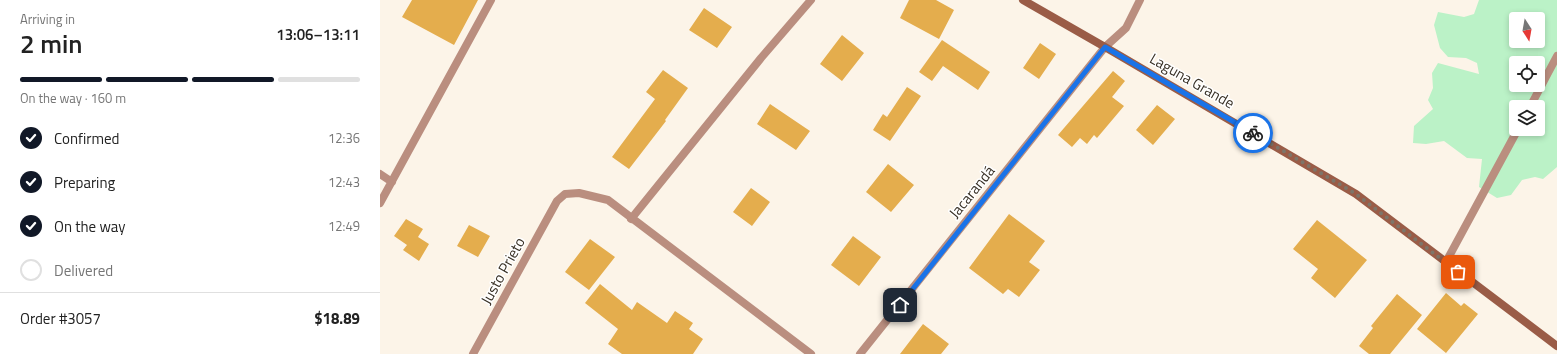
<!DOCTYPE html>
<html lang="en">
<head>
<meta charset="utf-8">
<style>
  body { margin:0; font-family:"Titillium Web",sans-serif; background:#f2f2f2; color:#222; height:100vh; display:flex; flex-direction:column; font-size:15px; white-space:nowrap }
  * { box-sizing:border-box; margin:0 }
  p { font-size:13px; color:#767676 }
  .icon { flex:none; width:22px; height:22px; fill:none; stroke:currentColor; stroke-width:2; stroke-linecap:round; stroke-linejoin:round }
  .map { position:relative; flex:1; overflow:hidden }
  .drawer { display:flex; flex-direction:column; background:#fff; width:380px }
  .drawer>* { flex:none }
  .needle { width:26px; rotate:169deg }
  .tools { position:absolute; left:1129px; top:12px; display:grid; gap:8px }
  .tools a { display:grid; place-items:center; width:36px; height:36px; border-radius:4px; background:#fff; box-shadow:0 2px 6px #0003; font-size:20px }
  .pin { position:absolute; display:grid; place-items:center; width:34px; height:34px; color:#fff; margin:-17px; border-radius:8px; box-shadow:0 2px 6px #0006 }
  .courier { position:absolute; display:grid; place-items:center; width:40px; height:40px; margin:-20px; border:3px solid #1a73e8; border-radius:50%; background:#fff; color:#222; box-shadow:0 1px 5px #0007 }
  .summary em { font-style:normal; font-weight:600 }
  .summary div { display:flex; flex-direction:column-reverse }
  .summary { display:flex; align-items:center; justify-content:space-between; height:68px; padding:0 20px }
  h1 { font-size:26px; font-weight:600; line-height:30px }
  .bar { display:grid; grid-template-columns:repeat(4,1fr); gap:6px 4px; align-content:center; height:48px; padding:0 20px }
  .bar i { height:5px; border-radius:3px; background:#e0e0e0 }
  .bar .selected { background:#111827 }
  .bar p { grid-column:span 4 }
  .line { display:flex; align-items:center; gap:10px; padding:0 20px; border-top:1px solid #e0e0e0 }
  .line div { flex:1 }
  ol { padding:0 20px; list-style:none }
  li { display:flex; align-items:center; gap:12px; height:44px }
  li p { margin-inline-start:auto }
  li .icon { padding:4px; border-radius:50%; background:#111827; color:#fff; stroke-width:4 }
  li:last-child { color:#767676 }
  li i { width:22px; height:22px; border:2px solid #e0e0e0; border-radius:50% }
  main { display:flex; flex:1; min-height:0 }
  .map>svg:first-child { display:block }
  .green { fill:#bbf2c7; fill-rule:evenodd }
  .building { fill:#e4ad4d }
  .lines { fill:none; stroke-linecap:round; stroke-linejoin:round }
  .minor { stroke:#ba8e7f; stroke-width:8 }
  .tertiary { stroke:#ba8e7f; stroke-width:8 }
  .secondary { stroke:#9a5c47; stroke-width:8 }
  .done { stroke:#7d7569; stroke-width:4; stroke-dasharray:0 7.2 }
  .route { stroke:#1a73e8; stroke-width:5 }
  .labels { text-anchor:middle; stroke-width:3; stroke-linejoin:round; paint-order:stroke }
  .street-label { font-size:15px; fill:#383025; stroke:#fff }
</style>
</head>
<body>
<main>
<section class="drawer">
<div class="summary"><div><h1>2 min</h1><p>Arriving in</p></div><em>13:06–13:11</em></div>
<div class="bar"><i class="selected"></i><i class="selected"></i><i class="selected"></i><i></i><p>On the way · 160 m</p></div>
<ol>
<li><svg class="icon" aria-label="check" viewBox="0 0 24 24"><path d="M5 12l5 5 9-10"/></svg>Confirmed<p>12:36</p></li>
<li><svg class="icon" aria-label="check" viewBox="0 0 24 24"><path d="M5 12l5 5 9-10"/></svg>Preparing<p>12:43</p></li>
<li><svg class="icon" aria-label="check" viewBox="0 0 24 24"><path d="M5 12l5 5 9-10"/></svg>On the way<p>12:49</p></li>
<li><i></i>Delivered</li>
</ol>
<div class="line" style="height:52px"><div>Order #3057</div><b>$18.89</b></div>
</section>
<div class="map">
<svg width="1177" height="354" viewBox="0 0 1177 354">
  <rect width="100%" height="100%" fill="#fcf4e8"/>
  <path class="green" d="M 1099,0 L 1177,0 L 1177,167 L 1163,179 L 1155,177 L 1142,180 L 1131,195 L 1117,198 L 1099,187 L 1102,159 L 1087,158 L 1064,141 L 1046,144 L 1033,143 L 1034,126 L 1053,109 L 1048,100 L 1053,88 L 1052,73 L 1058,63 L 1099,74 L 1097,63 L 1086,58 L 1068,57 L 1060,48 L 1054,25 L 1058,12 L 1084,17 L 1094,14 ZM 1136,19 L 1158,19 L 1158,41 L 1136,41 ZM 1136,63 L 1158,63 L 1158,85 L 1136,85 ZM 1136,107 L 1158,107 L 1158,129 L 1136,129 Z"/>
  <path class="building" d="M 32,0 L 98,0 L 74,45 L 22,17 Z
    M 529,0 L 556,0 L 574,10 L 559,39 L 520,18 Z
    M 324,8 L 352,27 L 337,48 L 309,30 Z
    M 462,35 L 484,53 L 462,81 L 440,64 Z
    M 562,40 L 610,72 L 598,90 L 563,66 L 552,81 L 539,72 Z
    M 660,43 L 676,54 L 659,79 L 643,68 Z
    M 283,70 L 308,88 L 285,120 L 286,121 L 249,169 L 232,157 L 275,99 L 266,92 Z
    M 733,71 L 745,81 L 732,97 L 744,106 L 717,138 L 714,135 L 707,144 L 700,138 L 692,147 L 678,135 Z
    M 527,87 L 541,96 L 510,141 L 493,130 L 503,114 L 507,117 Z
    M 390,104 L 430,131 L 416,150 L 377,124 Z
    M 777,105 L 795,119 L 773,145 L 756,130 Z
    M 508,164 L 534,185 L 511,212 L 486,192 Z
    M 371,188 L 390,202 L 372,226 L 353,212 Z
    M 629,214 L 665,241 L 649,262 L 660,270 L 639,297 L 628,289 L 623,294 L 589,268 Z
    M 26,219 L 43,229 L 38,237 L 49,244 L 39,261 L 23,250 L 27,245 L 14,236 Z
    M 937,220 L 987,260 L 955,298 L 931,278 L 938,269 L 913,249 Z
    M 89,225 L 110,236 L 98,257 L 77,246 Z
    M 473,236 L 501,257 L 479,286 L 451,265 Z
    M 210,239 L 235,257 L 209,290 L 185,272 Z
    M 220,284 L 252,310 L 257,302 L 287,323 L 295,311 L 313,323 L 309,329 L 323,339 L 313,354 L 242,354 L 228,344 L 238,329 L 205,303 Z
    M 1066,293 L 1081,306 L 1084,303 L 1098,314 L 1066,353 L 1037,329 Z
    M 1017,294 L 1042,315 L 1010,354 L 989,354 L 979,346 L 993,328 L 991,326 Z
    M 543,324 L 569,344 L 561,354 L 520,354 Z"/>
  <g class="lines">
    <path class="minor" d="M 1150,107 L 1177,56
      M 0,174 L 12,182
      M 0,203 L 111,0
      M 251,219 L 381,58 L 431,0
      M 1066,262 L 1138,129
      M 93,354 L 177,201 L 185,194 L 199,193 L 228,200 L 431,354"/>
    <path class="tertiary" d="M 480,354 L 725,47 L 746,28 L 760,0"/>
    <path class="secondary" d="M 643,0 L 725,47 L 976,194 L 1177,346"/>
  </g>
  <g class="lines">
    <path class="done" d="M 873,133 L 976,194 L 1078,272"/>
    <path class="route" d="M 520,305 L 725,47 L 873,133"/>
  </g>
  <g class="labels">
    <g class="street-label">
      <text transform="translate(812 81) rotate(30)" y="5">Laguna Grande</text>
      <text transform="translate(592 192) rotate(-51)" y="5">Jacarandá</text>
      <text transform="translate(123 271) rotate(-61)" y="5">Justo Prieto</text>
    </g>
  </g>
</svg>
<div class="tools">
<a><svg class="needle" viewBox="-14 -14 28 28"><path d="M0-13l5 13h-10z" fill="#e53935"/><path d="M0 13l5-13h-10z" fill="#767676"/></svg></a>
<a><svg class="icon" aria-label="locate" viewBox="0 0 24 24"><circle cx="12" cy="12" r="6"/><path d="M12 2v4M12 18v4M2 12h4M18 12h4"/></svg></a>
<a><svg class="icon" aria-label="layers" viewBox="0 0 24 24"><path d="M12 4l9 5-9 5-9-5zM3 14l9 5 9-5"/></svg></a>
</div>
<div class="pin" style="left:1078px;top:272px;background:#ea580c"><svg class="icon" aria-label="bag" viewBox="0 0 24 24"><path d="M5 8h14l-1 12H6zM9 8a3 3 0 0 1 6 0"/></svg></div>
<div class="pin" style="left:520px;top:305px;background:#1f2937"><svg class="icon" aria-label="home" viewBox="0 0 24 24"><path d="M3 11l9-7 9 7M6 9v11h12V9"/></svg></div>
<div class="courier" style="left:873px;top:133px"><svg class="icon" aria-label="bike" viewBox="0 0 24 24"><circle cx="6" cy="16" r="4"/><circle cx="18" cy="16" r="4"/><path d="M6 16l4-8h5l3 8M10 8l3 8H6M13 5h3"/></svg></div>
</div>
</main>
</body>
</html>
